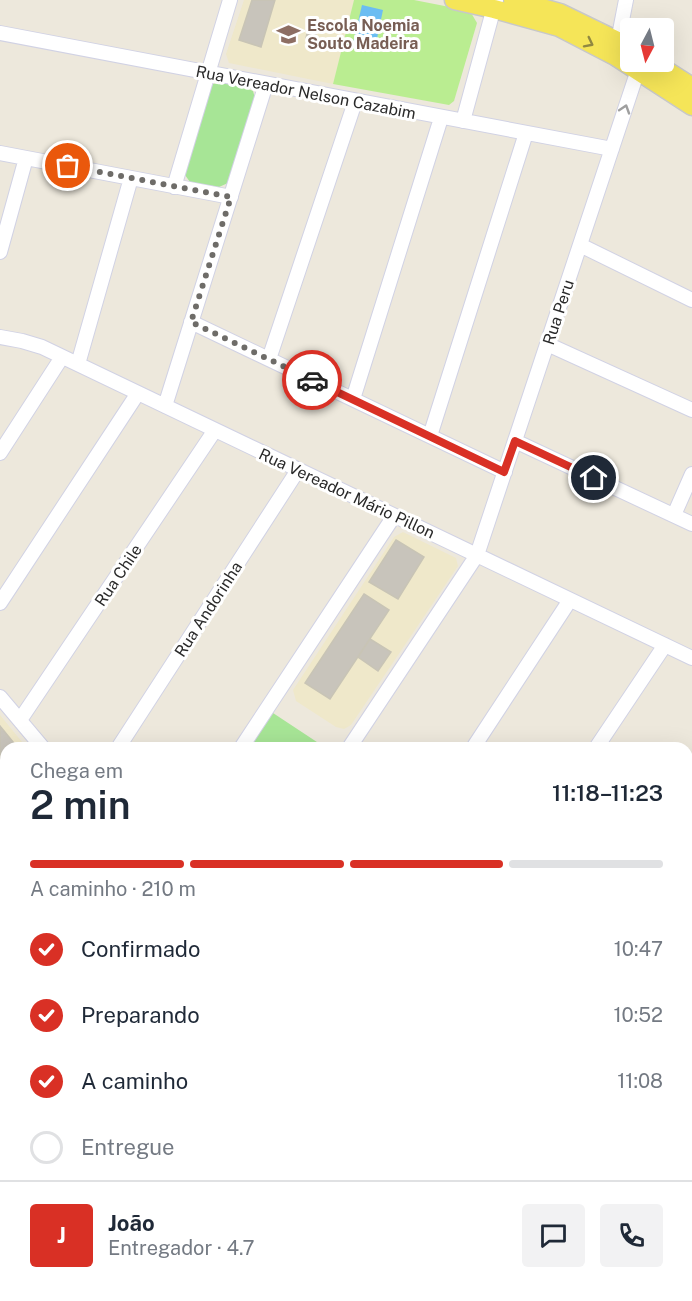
<!DOCTYPE html>
<html lang="pt">
<head>
<meta charset="utf-8">
<style>
  body { margin:0; font-family:"Public Sans",sans-serif; background:#f2f2f3; color:#1f2937; height:100vh; display:flex; flex-direction:column; font-size:22px; white-space:nowrap }
  * { box-sizing:border-box; margin:0 }
  p { font-size:20px; color:#747a83 }
  .icon { flex:none; width:33px; height:33px; fill:none; stroke:currentColor; stroke-width:2; stroke-linecap:round; stroke-linejoin:round }
  .map { position:relative; flex:1; overflow:hidden }
  .drawer { position:absolute; left:0px; top:742px; width:693px; height:560px; display:flex; flex-direction:column; background:#fff; border-radius:18px 18px 0 0; box-shadow:0 6px 24px #0002 }
  .drawer>* { flex:none }
  .needle { width:39px; rotate:187deg }
  .tools { position:absolute; left:620px; top:18px; display:grid; gap:12px }
  .tools a { display:grid; place-items:center; width:54px; height:54px; border-radius:6px; background:#fff; box-shadow:0 6px 24px #0002; font-size:30px }
  .pin { position:absolute; display:grid; place-items:center; width:51px; height:51px; color:#fff; margin:-26px; border:3px solid #fff; border-radius:50%; box-shadow:0 2px 6px #0007 }
  .courier { position:absolute; display:grid; place-items:center; width:60px; height:60px; margin:-30px; border:4px solid #d93025; border-radius:50%; background:#fff; color:#222; box-shadow:0 2px 8px #0007 }
  .headline em { font-style:normal; font-weight:600 }
  .headline div { display:flex; flex-direction:column-reverse }
  .headline { display:flex; align-items:center; justify-content:space-between; height:102px; padding:0 30px }
  h1 { font-size:39px; font-weight:600; line-height:45px }
  .bar { display:grid; grid-template-columns:repeat(4,1fr); gap:9px 6px; align-content:center; height:72px; padding:0 30px }
  .bar i { height:8px; border-radius:4px; background:#e0e1e3 }
  .bar .selected { background:#d93025 }
  .bar p { grid-column:span 4 }
  .line { display:flex; align-items:center; gap:15px; padding:0 30px; border-top:2px solid #e0e1e3 }
  .line div { flex:1 }
  .round { display:grid; place-items:center; flex:none; width:63px; height:63px; border-radius:6px; background:#f2f2f3 }
  ol { padding:0 30px; list-style:none }
  li { display:flex; align-items:center; gap:18px; height:66px }
  li p { margin-inline-start:auto }
  li .icon { padding:6px; border-radius:50%; background:#d93025; color:#fff; stroke-width:4 }
  li:last-child { color:#747a83 }
  li i { width:33px; height:33px; border:3px solid #e0e1e3; border-radius:50% }
  .map>svg:first-child { display:block }
  .education { fill:#efe8ca }
  .green { fill:#a7e596 }
  .pitch { fill:#baed91 }
  .water { fill:#6bbdf2 }
  .building { fill:#c8c4bb; stroke:#c8c4b5; stroke-width:1.5 }
  .lines { fill:none; stroke-linecap:round; stroke-linejoin:round }
  .minor-casing { stroke:#d1d2e4; stroke-width:16 }
  .major-casing { stroke:#c8c8c8; stroke-width:21 }
  .minor { stroke:#fff; stroke-width:14 }
  .major { stroke:#f5e558; stroke-width:18 }
  .oneway { stroke:#908841 }
  .oneway2 { stroke:#9f9f9f }
  .done { stroke:#6e6c68; stroke-width:6; stroke-dasharray:0 10.8 }
  .route { stroke:#d93025; stroke-width:8 }
  .labels { text-anchor:middle; stroke-width:6; stroke-linejoin:round; paint-order:stroke }
  .education-label { font-size:16px; font-weight:bold; fill:#785e54; stroke:#fff; text-anchor:start }
  .street-label { font-size:16px; fill:#2a2a2a; stroke:#fff }
</style>
</head>
<body>
<div class="map">
<svg width="692" height="1301" viewBox="0 0 692 1301">
  <rect width="100%" height="100%" fill="#ede8dc"/>
  <path class="education" d="M 244,0 L 354,0 L 333,84 L 229,63 L 226,54 Z
    M 403,532 L 456,558 L 458,566 L 351,725 L 344,729 L 336,727 L 296,701 L 293,690 L 394,537 Z
    M 0,715 L 27,748 L 6,748 L 6,787 L 0,792 Z"/>
  <path class="green" d="M 221,83 L 244,87 L 253,91 L 255,98 L 228,183 L 219,187 L 190,182 L 185,175 L 185,167 L 208,95 L 213,84 Z
    M 273,713 L 326,748 L 249,748 Z
    M 0,1228 L 6,1229 L 6,1296 L 211,1296 L 208,1301 L 0,1301 Z"/>
  <path class="pitch" d="M 354,0 L 414,0 L 470,11 L 477,23 L 454,101 L 449,105 L 333,84 Z"/>
  <path class="water" d="M 362,5 L 383,10 L 375,48 L 353,43 Z"/>
  <path class="building" d="M 252,0 L 275,0 L 261,47 L 239,40 Z
    M 308,30 L 316,32 L 315,40 L 306,38 Z
    M 396,540 L 424,557 L 398,599 L 369,582 Z
    M 364,594 L 389,610 L 330,699 L 305,683 Z
    M 370,639 L 391,652 L 378,671 L 358,657 Z
    M 0,726 L 18,748 L 6,748 L 6,769 L 0,774 Z"/>
  <g class="lines">
    <defs>
      <path id="minor" d="M 0,33 L 612,149
        M 618,41 L 626,0
        M 463,121 L 496,0
        M 0,153 L 231,197
        M 174,187 L 230,0
        M 580,245 L 692,300
        M 0,252 L 26,158
        M 191,322 L 505,472
        M 0,337 L 22,341 L 42,347 L 692,658
        M 547,344 L 692,410
        M 269,359 L 355,102
        M 78,364 L 131,178
        M 353,399 L 441,118
        M 165,406 L 266,84
        M 430,436 L 526,133
        M 515,441 L 692,524
        M 0,453 L 62,357
        M 674,515 L 692,474
        M 0,603 L 138,393
        M 0,697 L 43,748
        M 20,720 L 215,430
        M 118,748 L 298,470
        M 241,748 L 394,516
        M 349,748 L 477,555 L 638,70
        M 473,748 L 570,600
        M 596,748 L 665,645
        M 687,801 L 692,794
        M 0,814 L 6,818
        M 687,985 L 692,978
        M 0,1066 L 6,1038
        M 687,1101 L 692,1104
        M 687,1224 L 692,1228
        M 589,1296 L 597,1301
        M 477,1301 L 480,1296"/>
      <path id="major" d="M 454,0 L 494,9 L 559,27 L 615,56 L 692,106
        M 513,0 L 560,13 L 630,47
        M 653,62 L 692,87"/>
    </defs>
    <use href="#minor" class="minor-casing"/>
    <use href="#major" class="major-casing"/>
    <use href="#minor" class="minor"/>
    <use href="#major" class="major"/>
  </g>
  <defs><path id="oneway-chevron" d="M-2-3.5L2.5 0L-2 3.5" fill="none" stroke-width="1.6" stroke-linecap="round" stroke-linejoin="round" transform="scale(1.5)"/></defs>
  <use class="oneway" href="#oneway-chevron" transform="translate(589 43) rotate(27)"/>
  <use class="oneway2" href="#oneway-chevron" transform="translate(625 109) rotate(-72)"/>
  <g class="lines">
    <path class="done" d="M 68,166 L 231,197 L 191,322 L 312,380"/>
    <path class="route" d="M 312,380 L 504,472 L 515,441 L 594,478"/>
  </g>
  <defs>
    <symbol id="school-bare" viewBox="-9 -9 18 18"><path d="M0-5L7-2L0 1L-7-2ZM-4 1L0 2.5L4 1V4Q0 6-4 4Z" fill="#8d6e63" stroke="#fff" stroke-width="2.5" paint-order="stroke"/></symbol>
  </defs>
  <g fill-rule="evenodd">
    <use href="#school-bare" x="272" y="18" width="33" height="33"/>
  </g>
  <g class="labels">
    <g class="education-label">
      <text x="307" y="31">Escola Noemia<tspan x="307" dy="18">Souto Madeira</tspan></text>
    </g>
    <g class="street-label">
      <text transform="translate(306 92) rotate(11)" y="6">Rua Vereador Nelson Cazabim</text>
      <text transform="translate(558 312) rotate(-72)" y="6">Rua Peru</text>
      <text transform="translate(347 493) rotate(25)" y="6">Rua Vereador Mário Pillon</text>
      <text transform="translate(118 575) rotate(-56)" y="6">Rua Chile</text>
      <text transform="translate(208 609) rotate(-57)" y="6">Rua Andorinha</text>
    </g>
  </g>
</svg>
<div class="tools">
<a><svg class="needle" viewBox="-14 -14 28 28"><path d="M0-13l5 13h-10z" fill="#e53935"/><path d="M0 13l5-13h-10z" fill="#747a83"/></svg></a>
</div>
<div class="pin" style="left:68px;top:166px;background:#ea580c"><svg class="icon" aria-label="bag" viewBox="0 0 24 24"><path d="M5 8h14l-1 12H6zM9 8a3 3 0 0 1 6 0"/></svg></div>
<div class="pin" style="left:594px;top:478px;background:#1f2937"><svg class="icon" aria-label="home" viewBox="0 0 24 24"><path d="M3 11l9-7 9 7M6 9v11h12V9"/></svg></div>
<div class="courier" style="left:312px;top:380px"><svg class="icon" aria-label="car" viewBox="0 0 24 24"><path d="M5 17H2v-5l4-1 3-4h7l3 4 3 1v5h-3M9 17h6M6 11h13"/><circle cx="7" cy="17" r="2"/><circle cx="17" cy="17" r="2"/></svg></div>
<section class="drawer">
<div class="headline"><div><h1>2 min</h1><p>Chega em</p></div><em>11:18–11:23</em></div>
<div class="bar"><i class="selected"></i><i class="selected"></i><i class="selected"></i><i></i><p>A caminho · 210 m</p></div>
<ol>
<li><svg class="icon" aria-label="check" viewBox="0 0 24 24"><path d="M5 12l5 5 9-10"/></svg>Confirmado<p>10:47</p></li>
<li><svg class="icon" aria-label="check" viewBox="0 0 24 24"><path d="M5 12l5 5 9-10"/></svg>Preparando<p>10:52</p></li>
<li><svg class="icon" aria-label="check" viewBox="0 0 24 24"><path d="M5 12l5 5 9-10"/></svg>A caminho<p>11:08</p></li>
<li><i></i>Entregue</li>
</ol>
<div class="line" style="height:108px"><b class="round" style="background:#d93025;color:#fff">J</b><div><b>João</b><p>Entregador · 4.7</p></div><a class="round"><svg class="icon" aria-label="chat" viewBox="0 0 24 24"><path d="M4 5h16v11H9l-5 4z"/></svg></a><a class="round"><svg class="icon" aria-label="phone" viewBox="0 0 24 24"><path d="M5 4h4l2 5-3 2q2 4 5 5l2-3 5 2v4C11 20 4 13 5 4z"/></svg></a></div>
</section>
</div>
</body>
</html>
